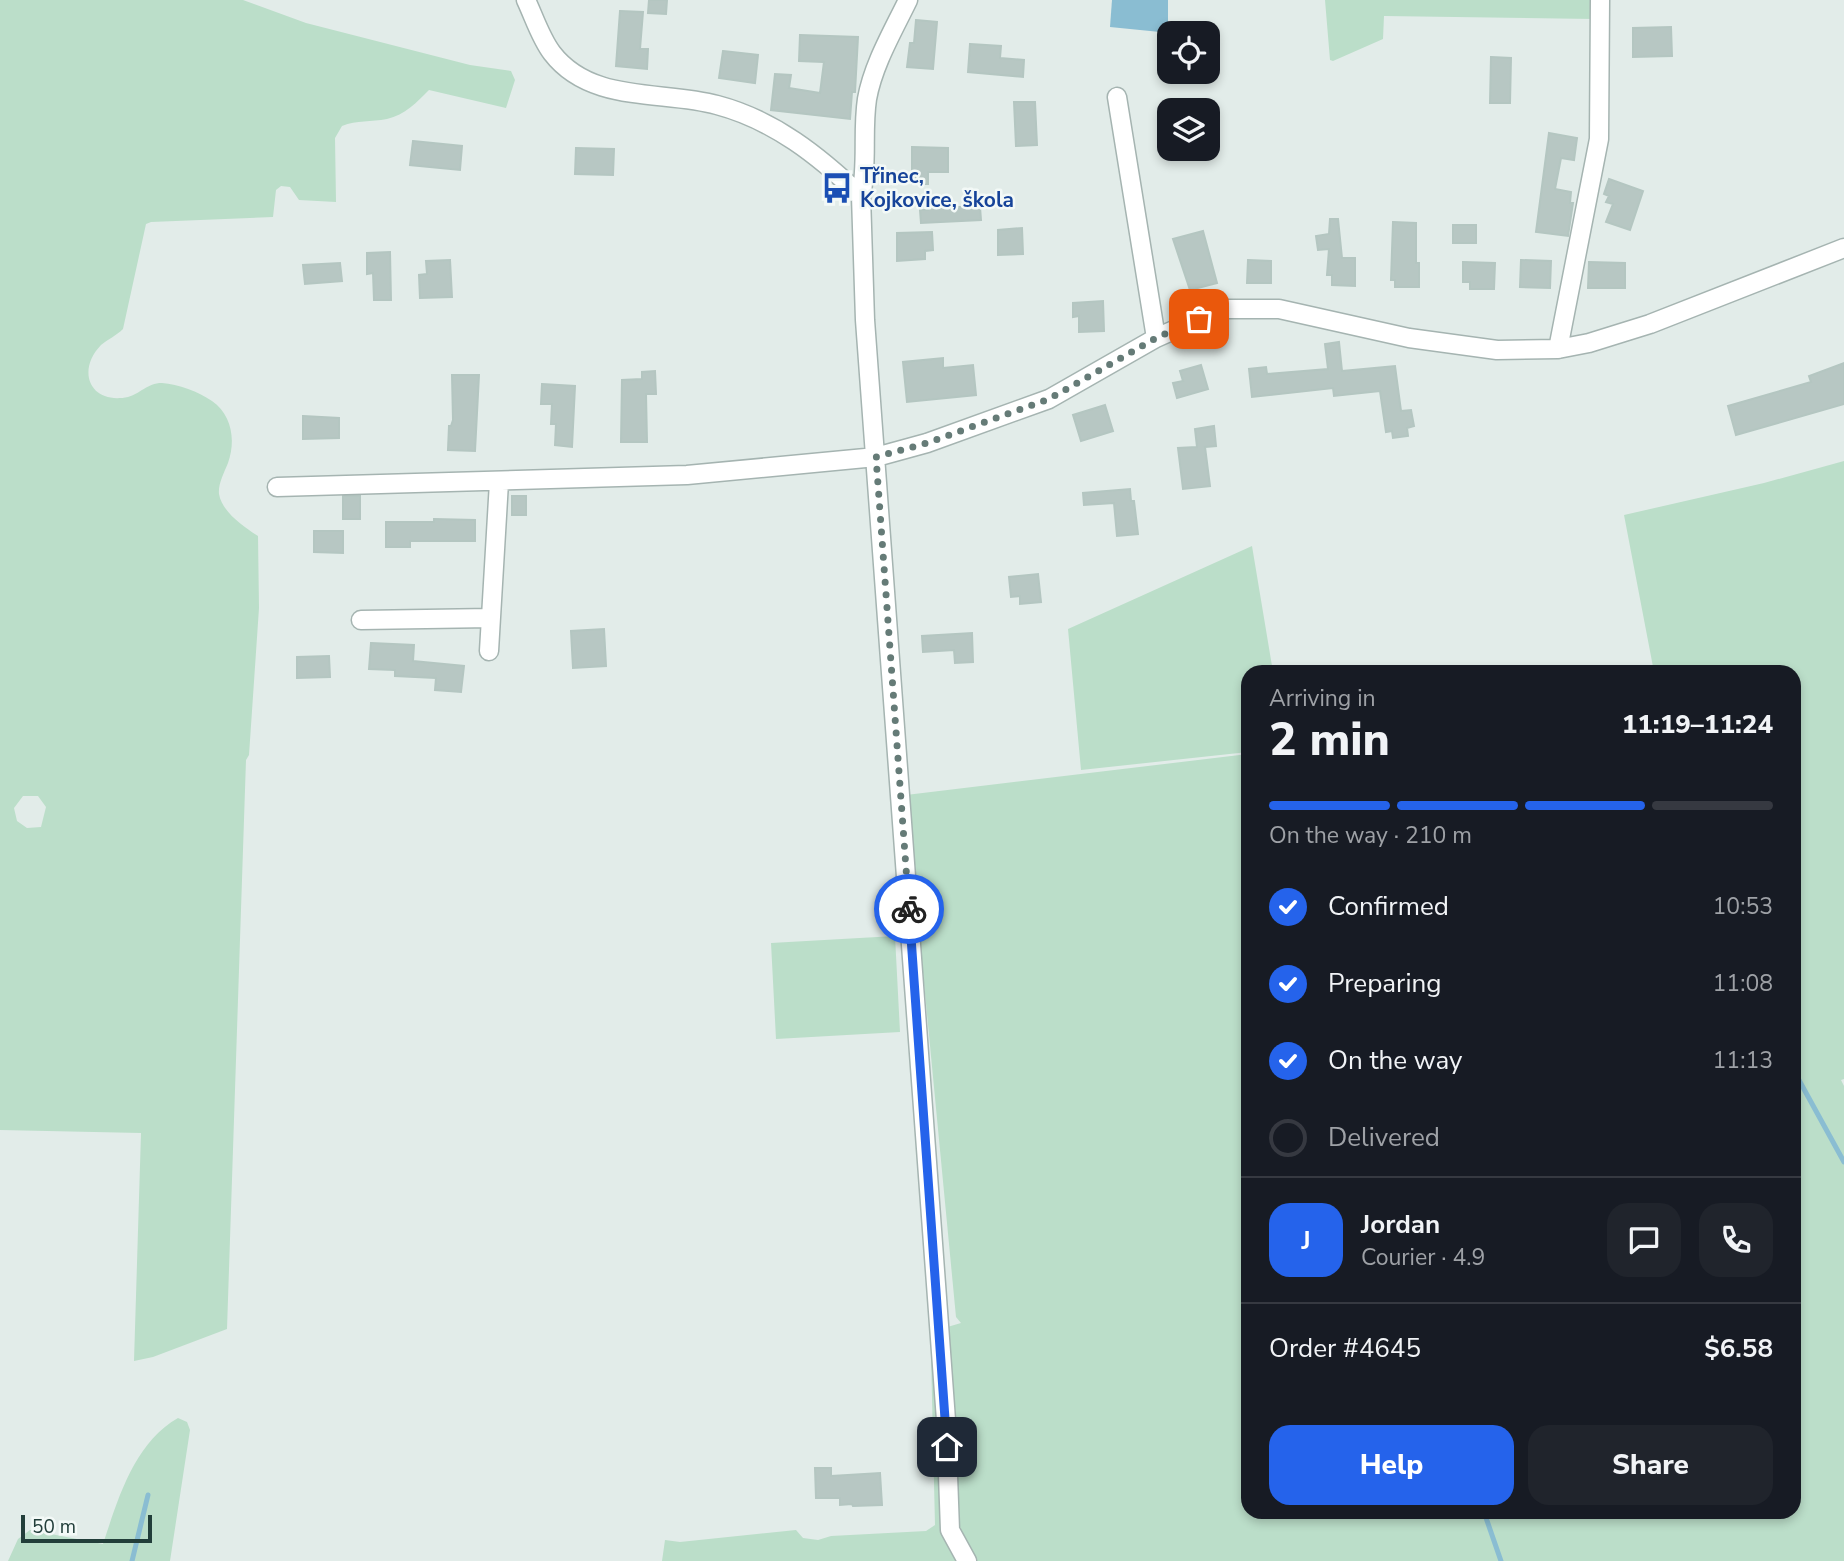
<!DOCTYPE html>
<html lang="en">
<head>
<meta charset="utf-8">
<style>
  body { margin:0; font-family:"Nunito Sans",sans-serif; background:#20242c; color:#f1f3f6; height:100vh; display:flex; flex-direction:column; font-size:26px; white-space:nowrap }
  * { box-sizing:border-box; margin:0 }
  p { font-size:23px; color:#9ea1a6 }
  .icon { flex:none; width:38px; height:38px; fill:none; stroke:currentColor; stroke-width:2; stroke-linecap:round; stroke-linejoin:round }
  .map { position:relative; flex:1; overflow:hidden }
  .details { position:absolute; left:1241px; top:665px; width:560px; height:854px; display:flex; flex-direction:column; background:#171b24; border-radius:21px; box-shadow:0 4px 10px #0003 }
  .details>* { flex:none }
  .buttons { position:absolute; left:1157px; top:21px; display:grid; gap:14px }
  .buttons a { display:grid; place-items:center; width:63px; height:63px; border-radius:14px; background:#171b24; box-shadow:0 4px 10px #0003; font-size:35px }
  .scale { position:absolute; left:21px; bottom:18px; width:131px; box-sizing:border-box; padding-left:7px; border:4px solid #223e3a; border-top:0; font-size:19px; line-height:24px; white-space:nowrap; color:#223e3a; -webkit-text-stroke:5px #f3f9f7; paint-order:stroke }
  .pin { position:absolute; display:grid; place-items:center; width:60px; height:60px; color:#fff; margin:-30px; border-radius:14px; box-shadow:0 4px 10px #0006 }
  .courier { position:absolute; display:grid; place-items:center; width:70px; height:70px; margin:-35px; border:5px solid #2563eb; border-radius:50%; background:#fff; color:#222; box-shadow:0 2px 9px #0007 }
  .head em { font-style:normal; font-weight:800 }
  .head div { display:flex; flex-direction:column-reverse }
  .head { display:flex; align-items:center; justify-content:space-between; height:119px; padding:0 28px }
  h1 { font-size:46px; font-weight:800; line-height:52px }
  .bar { display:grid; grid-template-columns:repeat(4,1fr); gap:10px 7px; align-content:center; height:84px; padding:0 28px }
  .bar i { height:9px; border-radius:5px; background:#363941 }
  .bar .selected { background:#2563eb }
  .bar p { grid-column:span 4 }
  .line { display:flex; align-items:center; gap:18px; padding:0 28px; border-top:2px solid #363941 }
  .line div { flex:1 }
  .round { display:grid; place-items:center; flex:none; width:74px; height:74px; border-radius:21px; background:#20242c }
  ol { padding:0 28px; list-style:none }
  li { display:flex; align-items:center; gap:21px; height:77px }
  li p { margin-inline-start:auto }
  li .icon { padding:7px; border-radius:50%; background:#2563eb; color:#fff; stroke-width:4 }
  li:last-child { color:#9ea1a6 }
  li i { width:38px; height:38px; border:4px solid #363941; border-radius:50% }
  .cta { display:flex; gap:14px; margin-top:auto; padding:14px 28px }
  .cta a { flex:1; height:80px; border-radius:21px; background:#2563eb; color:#fff; font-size:28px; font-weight:800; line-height:80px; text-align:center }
  .cta a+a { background:#20242c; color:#f1f3f6 }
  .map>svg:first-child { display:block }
  .green { fill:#bbdec9; fill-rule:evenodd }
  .water { fill:#8abdd2 }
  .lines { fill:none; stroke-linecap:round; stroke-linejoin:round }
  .stream { stroke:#8abdd2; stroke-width:5 }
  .building { fill:#b7c7c3; stroke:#b4c6c1; stroke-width:2 }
  .street-casing { stroke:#a5b4b1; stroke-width:21 }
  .street { stroke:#fff; stroke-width:18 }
  .done { stroke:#657b77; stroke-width:7; stroke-dasharray:0 12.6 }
  .route { stroke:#2563eb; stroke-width:9 }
  .labels { text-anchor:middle; stroke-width:5; stroke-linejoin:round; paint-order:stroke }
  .transit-label { font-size:21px; font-weight:bold; fill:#164399; stroke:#f3f9f7; text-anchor:start }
</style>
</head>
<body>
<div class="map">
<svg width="1844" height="1561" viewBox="0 0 1844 1561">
  <rect width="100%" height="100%" fill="#e2ece9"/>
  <path class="green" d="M 0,0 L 243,0 L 306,23 L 470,65 L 511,71 L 515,80 L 506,108 L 429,90 C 417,102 405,115 387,119 C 371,122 357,120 342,126 L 335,138 L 336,202 L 299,200 L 290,187 L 281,186 L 276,190 L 273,217 L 151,222 L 146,224 L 123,329 C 116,336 108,339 101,345 C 76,371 90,405 128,397 C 140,394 147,383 162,383 C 178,384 199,392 212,401 C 232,415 236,440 228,463 C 224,473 218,484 219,494 C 222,512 244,527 258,536 L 259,608 L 249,755 L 246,760 L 227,1329 L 153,1357 L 134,1361 L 141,1133 L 0,1130 ZM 23,796 L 38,796 L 46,807 L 41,827 L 27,828 L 17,821 L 14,808 Z
    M 1325,0 L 1594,0 L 1594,19 L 1384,16 L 1383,39 L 1333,61 L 1330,60 Z
    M 1844,461 L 1844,1079 L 1841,1080 L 1844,1086 L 1844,1561 L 662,1561 L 665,1540 L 680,1542 L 796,1530 L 803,1538 L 818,1540 L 831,1536 L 926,1531 L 935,1525 L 931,1356 L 946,1351 L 944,1328 L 961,1323 L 956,1317 L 906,795 L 1248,754 L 1248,1512 L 1794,1512 L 1794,672 L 1654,672 L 1624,515 L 1764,483 Z
    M 1252,546 L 1273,672 L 1248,672 L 1248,752 L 1081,770 L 1068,629 Z
    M 895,936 L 900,1032 L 776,1039 L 771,943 Z
    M 178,1418 L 187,1422 L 190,1430 L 170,1561 L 8,1561 L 18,1539 L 30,1530 L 103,1544 C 118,1499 134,1443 178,1418 Z"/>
  <path class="water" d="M 1112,0 L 1168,0 L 1168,26 L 1160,32 L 1110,27 Z"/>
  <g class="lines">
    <path class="stream" d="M 1794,1071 L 1844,1162
      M 1484,1512 L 1501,1561
      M 132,1561 L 148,1495"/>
  </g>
  <path class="building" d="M 649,0 L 667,0 L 666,14 L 648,13 Z
    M 620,11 L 643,12 L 640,49 L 648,49 L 647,69 L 616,66 Z
    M 916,20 L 937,22 L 933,69 L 907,67 L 910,43 L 914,43 Z
    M 1671,27 L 1672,56 L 1633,57 L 1633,28 Z
    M 800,35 L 858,37 L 855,92 L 852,92 L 850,119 L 771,110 L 775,74 L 791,75 L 789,88 L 820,93 L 824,62 L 799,61 Z
    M 970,44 L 1001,46 L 1000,58 L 1024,60 L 1023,77 L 968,72 Z
    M 723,51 L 758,55 L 755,83 L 719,78 Z
    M 1491,57 L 1511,58 L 1510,103 L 1490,103 Z
    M 1014,102 L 1035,102 L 1037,145 L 1016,146 Z
    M 1549,133 L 1577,138 L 1574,160 L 1561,158 L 1555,189 L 1571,192 L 1570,203 L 1573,203 L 1568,236 L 1536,232 Z
    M 413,141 L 462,146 L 460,170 L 410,165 Z
    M 912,147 L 948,148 L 948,172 L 928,172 L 928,184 L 912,184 Z
    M 576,148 L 614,149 L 613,175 L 575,174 Z
    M 1609,179 L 1643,191 L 1630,230 L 1606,222 L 1613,204 L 1606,202 L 1609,196 L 1604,194 Z
    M 928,207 L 980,207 L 981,220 L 921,223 L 920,210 L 928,210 Z
    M 1330,219 L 1338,219 L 1342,258 L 1355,258 L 1355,286 L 1332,285 L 1332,275 L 1327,275 L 1329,249 L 1318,250 L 1316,236 L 1329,234 Z
    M 1393,222 L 1416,223 L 1416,263 L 1419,263 L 1419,287 L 1395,287 L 1395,280 L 1391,280 Z
    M 1453,225 L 1476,225 L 1476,243 L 1453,243 Z
    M 1022,228 L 1023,254 L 998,255 L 998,230 Z
    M 1203,231 L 1217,283 L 1190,290 L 1173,239 Z
    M 932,232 L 933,250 L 925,251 L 925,259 L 897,261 L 897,233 Z
    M 390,252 L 391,300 L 374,300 L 373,273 L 367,274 L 367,253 Z
    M 450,260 L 452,297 L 420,298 L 419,275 L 427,274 L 426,261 Z
    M 1248,260 L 1271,261 L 1271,283 L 1247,283 Z
    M 1521,260 L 1551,261 L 1550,288 L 1520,287 Z
    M 1463,262 L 1495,263 L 1494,289 L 1470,289 L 1470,282 L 1463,282 Z
    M 1589,262 L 1625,263 L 1625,288 L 1588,288 Z
    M 340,263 L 342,281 L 305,284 L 303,265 Z
    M 1103,301 L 1104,331 L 1079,332 L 1079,316 L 1073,317 L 1073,303 Z
    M 1339,342 L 1342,371 L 1395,366 L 1401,411 L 1411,410 L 1414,426 L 1407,428 L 1408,436 L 1393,438 L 1392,431 L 1386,432 L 1380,391 L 1334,396 L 1333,388 L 1252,397 L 1249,369 L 1266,367 L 1267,374 L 1328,369 L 1325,344 Z
    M 943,358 L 943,368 L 973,365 L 976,395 L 907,402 L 903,362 Z
    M 1844,363 L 1844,404 L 1736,435 L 1728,406 L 1811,382 L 1809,376 Z
    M 1201,365 L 1208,389 L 1177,398 L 1173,383 L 1183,381 L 1180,371 Z
    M 655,371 L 656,394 L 646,394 L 647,442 L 621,442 L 622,380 L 642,379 L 642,372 Z
    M 452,375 L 479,375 L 475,451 L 448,450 L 449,426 L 451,426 L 453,420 Z
    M 542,384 L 575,386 L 572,447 L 555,445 L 556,424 L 551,424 L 552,404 L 541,404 Z
    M 1105,405 L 1113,431 L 1081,441 L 1073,415 Z
    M 303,416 L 339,418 L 339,438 L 303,439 Z
    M 1214,426 L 1216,446 L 1205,447 L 1210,486 L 1183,489 L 1178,448 L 1197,447 L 1195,429 Z
    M 1130,489 L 1131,501 L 1134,501 L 1138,534 L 1117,536 L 1114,503 L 1084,505 L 1083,493 Z
    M 343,496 L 360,496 L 360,519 L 343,519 Z
    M 512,496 L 526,496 L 526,515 L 512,515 Z
    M 434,519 L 475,520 L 475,541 L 410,541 L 410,547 L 386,547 L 386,522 L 434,522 Z
    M 314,531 L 343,531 L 343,553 L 314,552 Z
    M 1038,574 L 1041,602 L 1020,604 L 1020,596 L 1011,597 L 1009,577 Z
    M 604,629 L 606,666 L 573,668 L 571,631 Z
    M 972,633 L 973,662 L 955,663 L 954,650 L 923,652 L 922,636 Z
    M 371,643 L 414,645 L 413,661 L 464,666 L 461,692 L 435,690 L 436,678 L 395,676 L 395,670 L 369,669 Z
    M 329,656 L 330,677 L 297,678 L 297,657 Z
    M 815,1468 L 831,1468 L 831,1476 L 880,1473 L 882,1505 L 853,1506 L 852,1504 L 840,1505 L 840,1498 L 816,1498 Z"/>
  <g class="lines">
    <defs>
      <path id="street" d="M 526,0 C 534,17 541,39 552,53 C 591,104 663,90 717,105 C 774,120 819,156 861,196 L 865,320 L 946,1420 L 950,1530 L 967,1561
        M 1117,97 L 1156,338
        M 861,196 C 868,164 862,132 867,99 C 873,65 893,31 908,0
        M 1558,349 L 1599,139 L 1600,0
        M 277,487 L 687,475 L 876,457 L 927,443 L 1049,399 L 1156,338 L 1221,309 L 1279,309 L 1409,338 L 1497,350 L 1558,349 L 1589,343 L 1650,324 L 1844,248
        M 361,620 L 491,618
        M 489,651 L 499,482"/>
    </defs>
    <use href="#street" class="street-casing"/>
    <use href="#street" class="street"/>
  </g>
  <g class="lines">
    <path class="done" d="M 909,909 L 876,457 L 927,443 L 1049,399 L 1156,338 L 1199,319"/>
    <path class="route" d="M 909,909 L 947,1447"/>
  </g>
  <defs>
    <symbol id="bus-bare" viewBox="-9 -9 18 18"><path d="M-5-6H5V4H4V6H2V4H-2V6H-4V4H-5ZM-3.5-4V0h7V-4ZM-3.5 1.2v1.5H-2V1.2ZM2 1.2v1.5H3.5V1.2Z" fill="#1a4fb4" stroke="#f3f9f7" stroke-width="2.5" paint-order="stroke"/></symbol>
  </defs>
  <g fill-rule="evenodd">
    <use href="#bus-bare" x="815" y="166" width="44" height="44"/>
  </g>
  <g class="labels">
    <g class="transit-label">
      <text x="860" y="183">Třinec,<tspan x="860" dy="24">Kojkovice, škola</tspan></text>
    </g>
  </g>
</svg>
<div class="buttons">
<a><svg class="icon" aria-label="locate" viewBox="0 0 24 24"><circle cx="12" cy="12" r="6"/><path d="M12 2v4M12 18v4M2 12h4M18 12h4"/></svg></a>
<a><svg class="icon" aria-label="layers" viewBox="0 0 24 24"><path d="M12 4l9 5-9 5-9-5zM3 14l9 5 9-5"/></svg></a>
</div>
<div class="scale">50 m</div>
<div class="pin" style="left:1199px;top:319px;background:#ea580c"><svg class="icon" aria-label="bag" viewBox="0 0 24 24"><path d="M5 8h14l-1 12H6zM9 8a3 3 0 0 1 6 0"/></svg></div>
<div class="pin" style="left:947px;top:1447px;background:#1f2937"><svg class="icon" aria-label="home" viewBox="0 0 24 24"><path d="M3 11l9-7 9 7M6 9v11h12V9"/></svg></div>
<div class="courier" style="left:909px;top:909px"><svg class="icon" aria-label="bike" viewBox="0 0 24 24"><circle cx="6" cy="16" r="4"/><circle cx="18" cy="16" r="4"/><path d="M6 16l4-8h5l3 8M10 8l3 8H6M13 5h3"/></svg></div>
<section class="details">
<div class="head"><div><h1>2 min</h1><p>Arriving in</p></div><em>11:19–11:24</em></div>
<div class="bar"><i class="selected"></i><i class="selected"></i><i class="selected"></i><i></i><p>On the way · 210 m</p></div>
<ol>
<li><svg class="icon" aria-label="check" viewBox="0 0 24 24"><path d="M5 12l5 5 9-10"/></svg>Confirmed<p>10:53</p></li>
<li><svg class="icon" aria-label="check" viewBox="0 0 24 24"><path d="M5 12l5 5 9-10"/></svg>Preparing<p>11:08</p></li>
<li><svg class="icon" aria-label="check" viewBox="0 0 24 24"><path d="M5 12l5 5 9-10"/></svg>On the way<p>11:13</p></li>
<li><i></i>Delivered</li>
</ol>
<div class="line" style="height:126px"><b class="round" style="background:#2563eb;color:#fff">J</b><div><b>Jordan</b><p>Courier · 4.9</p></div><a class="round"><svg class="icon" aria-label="chat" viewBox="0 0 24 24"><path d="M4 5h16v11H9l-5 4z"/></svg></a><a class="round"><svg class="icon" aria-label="phone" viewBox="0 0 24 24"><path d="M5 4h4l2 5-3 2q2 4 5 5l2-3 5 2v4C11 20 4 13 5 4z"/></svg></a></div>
<div class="line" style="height:91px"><div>Order #4645</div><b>$6.58</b></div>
<div class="cta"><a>Help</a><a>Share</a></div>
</section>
</div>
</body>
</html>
